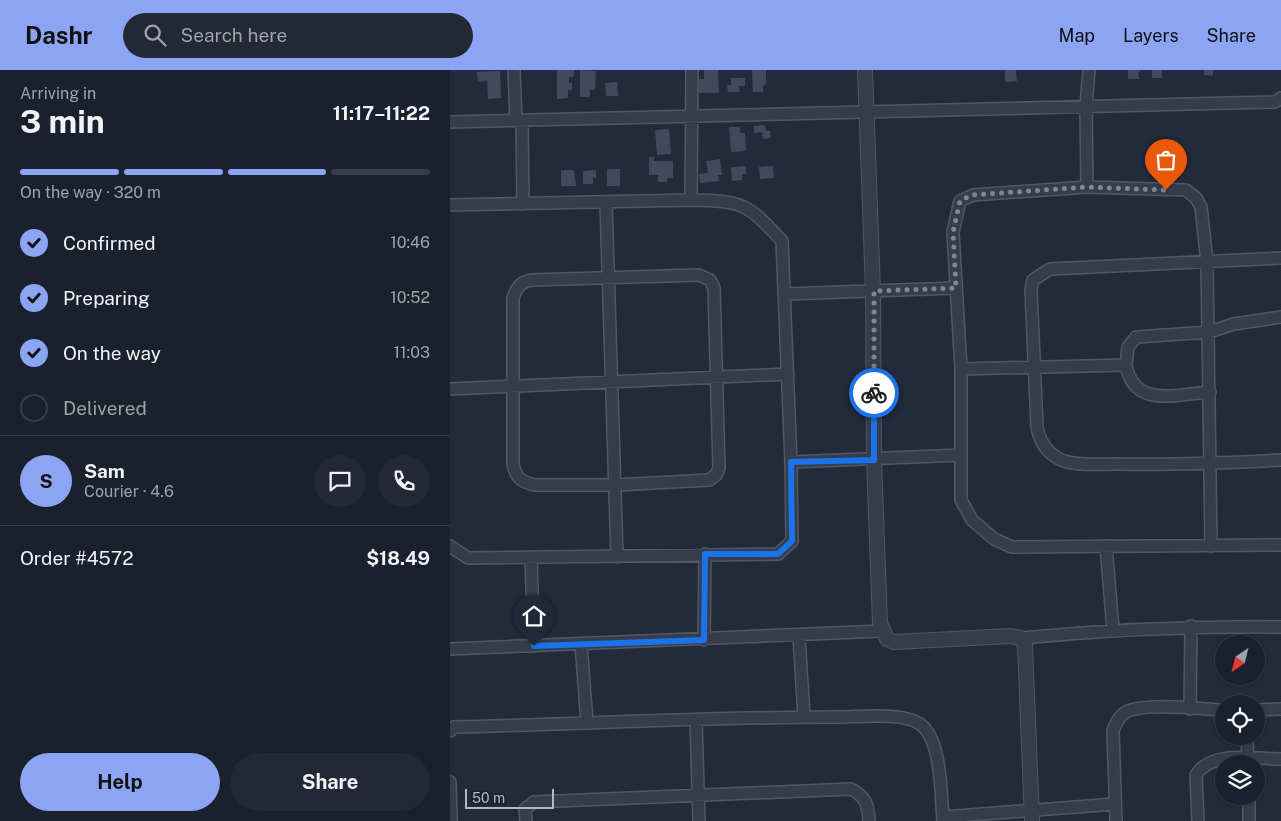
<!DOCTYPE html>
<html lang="en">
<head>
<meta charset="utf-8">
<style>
  body { margin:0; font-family:"Public Sans",sans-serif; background:#232834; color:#f1f3f6; height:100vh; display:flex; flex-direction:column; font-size:19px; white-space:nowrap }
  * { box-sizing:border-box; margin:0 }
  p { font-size:16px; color:#9fa3a9 }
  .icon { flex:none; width:28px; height:28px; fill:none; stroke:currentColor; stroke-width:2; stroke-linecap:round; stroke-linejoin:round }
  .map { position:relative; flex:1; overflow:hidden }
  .panel { display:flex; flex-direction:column; background:#1a202c; width:450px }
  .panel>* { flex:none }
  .needle { width:32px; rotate:215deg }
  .fabs { position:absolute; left:765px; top:565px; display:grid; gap:10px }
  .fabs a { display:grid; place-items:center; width:50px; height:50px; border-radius:50%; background:#1a202c; box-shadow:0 1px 4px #0004,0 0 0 1px #383e48; font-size:25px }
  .scale { position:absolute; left:15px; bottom:12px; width:89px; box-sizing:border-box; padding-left:5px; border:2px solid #b2b7c6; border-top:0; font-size:14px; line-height:18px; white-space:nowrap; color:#b2b7c6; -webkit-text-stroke:4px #1c2230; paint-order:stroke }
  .pin { position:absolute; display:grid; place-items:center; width:42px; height:42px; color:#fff; margin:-51px -21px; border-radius:50% 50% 50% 0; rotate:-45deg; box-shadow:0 0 5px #0007 }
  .pin .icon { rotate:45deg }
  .courier { position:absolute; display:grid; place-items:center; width:50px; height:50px; margin:-25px; border:4px solid #1a73e8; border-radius:50%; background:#fff; color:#222; box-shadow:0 1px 6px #0007 }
  .summary em { font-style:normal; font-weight:700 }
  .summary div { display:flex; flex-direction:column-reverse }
  .summary { display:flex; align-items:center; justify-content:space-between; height:85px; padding:0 20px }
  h1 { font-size:32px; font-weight:700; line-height:38px }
  .bar { display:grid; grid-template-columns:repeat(4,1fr); gap:8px 5px; align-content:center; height:60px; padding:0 20px }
  .bar i { height:6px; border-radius:4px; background:#383e48 }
  .bar .on { background:#8ba4f3 }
  .bar p { grid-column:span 4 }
  .line { display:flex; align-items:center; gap:12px; padding:0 20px; border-top:1px solid #383e48 }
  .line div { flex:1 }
  .round { display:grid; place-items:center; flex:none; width:52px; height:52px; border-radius:26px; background:#232834 }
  ol { padding:0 20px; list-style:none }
  li { display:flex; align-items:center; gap:15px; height:55px }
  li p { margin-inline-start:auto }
  li .icon { padding:5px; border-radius:50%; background:#8ba4f3; color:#111; stroke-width:4 }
  li:last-child { color:#9fa3a9 }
  li i { width:28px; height:28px; border:2px solid #383e48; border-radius:50% }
  .primary-button { display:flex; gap:10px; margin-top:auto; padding:10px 20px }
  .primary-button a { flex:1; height:58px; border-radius:30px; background:#8ba4f3; color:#111; font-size:20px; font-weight:700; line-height:58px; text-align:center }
  .primary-button a+a { background:#232834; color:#f1f3f6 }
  header { display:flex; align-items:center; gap:30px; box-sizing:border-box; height:70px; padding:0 25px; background:#8ba4f3; color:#111 }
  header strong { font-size:24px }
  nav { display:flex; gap:28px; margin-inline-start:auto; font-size:18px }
  .search { width:350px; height:45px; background:#232834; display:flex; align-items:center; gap:12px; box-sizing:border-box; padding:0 18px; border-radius:28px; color:#9fa3a9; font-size:19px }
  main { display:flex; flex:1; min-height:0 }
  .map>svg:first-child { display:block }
  .building { fill:#43495c }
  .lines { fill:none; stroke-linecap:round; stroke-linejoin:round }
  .minor-casing { stroke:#525766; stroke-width:14 }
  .tertiary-casing { stroke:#525766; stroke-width:16 }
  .minor { stroke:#373c4b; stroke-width:11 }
  .tertiary { stroke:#373c4b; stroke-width:14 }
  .done { stroke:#808695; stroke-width:5; stroke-dasharray:0 9 }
  .route { stroke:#1a73e8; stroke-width:6 }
</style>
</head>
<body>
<header>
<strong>Dashr</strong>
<div class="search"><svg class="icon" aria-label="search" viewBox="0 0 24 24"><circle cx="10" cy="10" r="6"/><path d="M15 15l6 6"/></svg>Search here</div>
<nav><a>Map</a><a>Layers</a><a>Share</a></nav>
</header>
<main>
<section class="panel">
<div class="summary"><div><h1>3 min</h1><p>Arriving in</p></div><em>11:17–11:22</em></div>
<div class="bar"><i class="on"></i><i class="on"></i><i class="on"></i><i></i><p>On the way · 320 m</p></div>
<ol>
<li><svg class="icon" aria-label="check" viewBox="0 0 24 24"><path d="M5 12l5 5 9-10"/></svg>Confirmed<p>10:46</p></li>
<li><svg class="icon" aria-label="check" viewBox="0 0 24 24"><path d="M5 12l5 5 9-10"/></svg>Preparing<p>10:52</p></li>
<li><svg class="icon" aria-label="check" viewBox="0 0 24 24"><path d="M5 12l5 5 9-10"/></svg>On the way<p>11:03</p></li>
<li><i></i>Delivered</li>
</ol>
<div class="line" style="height:90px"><b class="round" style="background:#8ba4f3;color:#111">S</b><div><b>Sam</b><p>Courier · 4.6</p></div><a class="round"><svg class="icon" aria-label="chat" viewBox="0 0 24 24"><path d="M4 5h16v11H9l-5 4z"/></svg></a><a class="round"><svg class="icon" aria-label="phone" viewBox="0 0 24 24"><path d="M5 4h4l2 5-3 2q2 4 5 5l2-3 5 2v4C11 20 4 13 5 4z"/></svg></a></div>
<div class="line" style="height:65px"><div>Order #4572</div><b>$18.49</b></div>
<div class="primary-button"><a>Help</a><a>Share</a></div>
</section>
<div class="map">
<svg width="831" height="751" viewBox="0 0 831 751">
  <rect width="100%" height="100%" fill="#232a3a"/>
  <path class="building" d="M 107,0 L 124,0 L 124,7 L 119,7 L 119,13 L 122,13 L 122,20 L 118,20 L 118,28 L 107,29 Z
    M 130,0 L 146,1 L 145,20 L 140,20 L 140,27 L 130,27 Z
    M 254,0 L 268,0 L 269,23 L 246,23 L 246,9 L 254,9 Z
    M 302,0 L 316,0 L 316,14 L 313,16 L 313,22 L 303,22 Z
    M 555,0 L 566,0 L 567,11 L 555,12 Z
    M 678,0 L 691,0 L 688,3 L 689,9 L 678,9 Z
    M 702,0 L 712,0 L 712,8 L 702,8 Z
    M 754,0 L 763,0 L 763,6 L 754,5 Z
    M 50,1 L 51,28 L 38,29 L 37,11 L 28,12 L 27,2 Z
    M 281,8 L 295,8 L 295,16 L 289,16 L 290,22 L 278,22 L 277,15 L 281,15 Z
    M 167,12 L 168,26 L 156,26 L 155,13 Z
    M 315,55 L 316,61 L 320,61 L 321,68 L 313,69 L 312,62 L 304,63 L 304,56 Z
    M 279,57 L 290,57 L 290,63 L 295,63 L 296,81 L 281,82 Z
    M 219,59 L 221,84 L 207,85 L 205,60 Z
    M 199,87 L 204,87 L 204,91 L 223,91 L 223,108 L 217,108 L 217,112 L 208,112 L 208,105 L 199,105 Z
    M 270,89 L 272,105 L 268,105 L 269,111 L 250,113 L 249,104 L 258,103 L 256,91 Z
    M 296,96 L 296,104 L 292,104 L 292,110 L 282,111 L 281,97 Z
    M 323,96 L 324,108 L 310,109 L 309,97 Z
    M 157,99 L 170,99 L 170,116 L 157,116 Z
    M 111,100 L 124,100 L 126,116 L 111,116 Z
    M 146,100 L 146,108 L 143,108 L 143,114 L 133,114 L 133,101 Z"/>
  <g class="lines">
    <defs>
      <path id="minor" d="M 64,0 L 66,51
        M 72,51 L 73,134
        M 0,52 L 825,32 L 831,28
        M 637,117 L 636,37 L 639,0
        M 241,130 L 242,0
        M 156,133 L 167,487
        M 0,135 L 241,130 C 293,131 297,133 332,171 L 341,392 L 511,385
        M 831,188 L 600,199 L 583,210 L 581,220 L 587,357 C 590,373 598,385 614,391 C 629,396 651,394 667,394 C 722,395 776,393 831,390
        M 249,205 L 260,210 L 264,218 L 269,398 L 266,405 L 259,410 L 166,415 L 85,415 C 71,412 66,408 63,394 L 63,228 C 67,217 70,212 82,210 Z
        M 335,224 L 506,218
        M 676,295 C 684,339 727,324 760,322
        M 511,299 L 676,295 L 678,277 L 686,267 L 759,262 L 784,254 L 831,247
        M 0,319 L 338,304
        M 0,476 L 18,488 L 328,484 L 342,471 L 341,392
        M 656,476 L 663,560
        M 761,476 L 757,192 L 751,137 L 746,128 L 736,120 L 637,117 L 523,125 L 510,131 L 503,162 L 511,299 L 511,430 L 522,450 L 544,469 L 562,477 L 831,475
        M 81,489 L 84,576
        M 349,566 L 354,647
        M 571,568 C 658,560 744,556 831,557
        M 254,570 L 255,484
        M 131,574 L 137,653
        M 0,579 L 432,561
        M 740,639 L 741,556
        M 806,640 L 831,639
        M 246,650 L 249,751
        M 0,661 L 4,657 C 133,654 262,647 391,647 C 411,647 453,642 470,654 C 492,669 491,727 493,751
        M 797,666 L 798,694
        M 0,712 L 1,751
        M 799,726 L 799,751
        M 493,747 L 665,734
        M 76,751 L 75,739 L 84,732 L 401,719 C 416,727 418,734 419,751
        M 666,751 L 663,661 C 666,653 669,646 676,642 C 694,632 752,639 774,640
        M 748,751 L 746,705 C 761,680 805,689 831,689"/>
      <path id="tertiary" d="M 415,0 L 423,221 L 424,390 L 430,553 L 437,569 L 444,572 L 561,566 L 571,568 L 575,575 L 582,751"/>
    </defs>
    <use href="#minor" class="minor-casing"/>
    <use href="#tertiary" class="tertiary-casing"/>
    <use href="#minor" class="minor"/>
    <use href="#tertiary" class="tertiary"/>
  </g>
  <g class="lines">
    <path class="done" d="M 424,323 L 424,221 L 506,218 L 503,162 L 510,131 L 522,125 L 636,117 L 716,120"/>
    <path class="route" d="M 84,576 L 254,570 L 255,484 L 328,484 L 342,471 L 341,392 L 424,390 L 424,323"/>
  </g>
</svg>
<div class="fabs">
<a><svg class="needle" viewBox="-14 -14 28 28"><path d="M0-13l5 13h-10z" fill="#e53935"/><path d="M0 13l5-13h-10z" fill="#9fa3a9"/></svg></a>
<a><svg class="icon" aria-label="locate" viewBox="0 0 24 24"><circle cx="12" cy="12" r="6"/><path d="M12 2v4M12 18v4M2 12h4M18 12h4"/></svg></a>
<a><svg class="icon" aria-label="layers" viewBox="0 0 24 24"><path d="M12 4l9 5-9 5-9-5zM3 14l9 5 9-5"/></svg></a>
</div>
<div class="scale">50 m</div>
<div class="pin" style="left:716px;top:120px;background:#ea580c"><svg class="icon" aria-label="bag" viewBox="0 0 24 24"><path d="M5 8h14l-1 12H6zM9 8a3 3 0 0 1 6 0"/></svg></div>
<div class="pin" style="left:84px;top:576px;background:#1f2937"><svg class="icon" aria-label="home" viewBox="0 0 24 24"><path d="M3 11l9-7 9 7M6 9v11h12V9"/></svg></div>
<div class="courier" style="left:424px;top:323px"><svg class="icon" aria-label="bike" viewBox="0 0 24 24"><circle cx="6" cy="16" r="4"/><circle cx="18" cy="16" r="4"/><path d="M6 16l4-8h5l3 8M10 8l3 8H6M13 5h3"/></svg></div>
</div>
</main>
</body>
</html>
